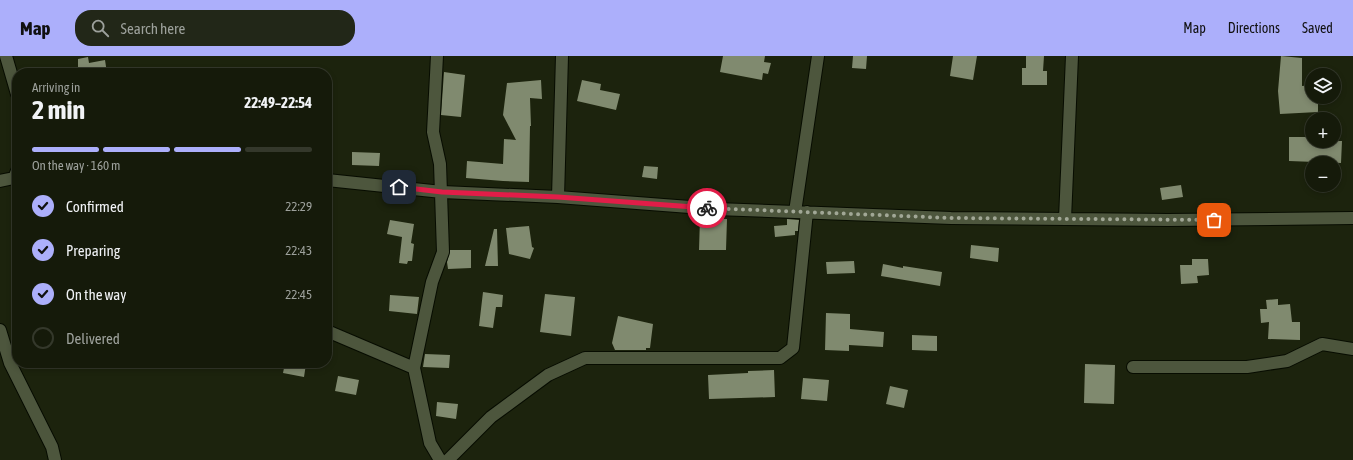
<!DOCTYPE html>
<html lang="en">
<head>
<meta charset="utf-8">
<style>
  body { margin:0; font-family:"Asap Condensed",sans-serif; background:#222718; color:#f1f3f6; height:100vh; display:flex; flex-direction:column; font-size:15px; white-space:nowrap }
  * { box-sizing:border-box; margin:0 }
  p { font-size:13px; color:#9da19c }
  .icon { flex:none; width:22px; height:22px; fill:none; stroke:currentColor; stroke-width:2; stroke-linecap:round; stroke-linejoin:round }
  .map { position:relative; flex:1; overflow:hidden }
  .panel { position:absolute; left:12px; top:12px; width:320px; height:300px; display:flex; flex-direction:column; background:#151a0a; border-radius:16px; box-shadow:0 2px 6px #0003,0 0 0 1px #34382b }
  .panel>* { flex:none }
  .buttons { position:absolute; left:1305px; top:12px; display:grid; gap:8px }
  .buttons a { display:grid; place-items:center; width:36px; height:36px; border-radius:50%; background:#151a0a; box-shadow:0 2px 6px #0003,0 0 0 1px #34382b; font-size:20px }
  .pin { position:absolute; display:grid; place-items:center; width:34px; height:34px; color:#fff; margin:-17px; border-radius:8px; box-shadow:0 2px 6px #0006 }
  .courier { position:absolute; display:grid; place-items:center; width:40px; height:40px; margin:-20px; border:3px solid #e11d48; border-radius:50%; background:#fff; color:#222; box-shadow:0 1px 5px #0007 }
  .overview em { font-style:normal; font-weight:700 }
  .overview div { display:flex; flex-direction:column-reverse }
  .overview { display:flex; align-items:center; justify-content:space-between; height:68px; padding:0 20px }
  h1 { font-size:26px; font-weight:700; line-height:30px }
  .bar { display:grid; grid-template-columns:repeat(4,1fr); gap:6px 4px; align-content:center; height:48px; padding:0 20px }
  .bar i { height:5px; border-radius:3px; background:#34382b }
  .bar .active { background:#acaffb }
  .bar p { grid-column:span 4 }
  ol { padding:0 20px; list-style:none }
  li { display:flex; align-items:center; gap:12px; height:44px }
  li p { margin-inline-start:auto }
  li .icon { padding:4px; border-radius:50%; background:#acaffb; color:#111; stroke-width:4 }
  li:last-child { color:#9da19c }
  li i { width:22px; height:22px; border:2px solid #34382b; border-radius:50% }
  header { display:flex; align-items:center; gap:24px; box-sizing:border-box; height:56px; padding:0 20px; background:#acaffb; color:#111 }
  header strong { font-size:19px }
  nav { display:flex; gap:22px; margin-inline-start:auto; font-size:14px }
  .search { width:280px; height:36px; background:#222718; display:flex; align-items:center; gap:10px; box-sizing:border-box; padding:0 14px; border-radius:16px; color:#9da19c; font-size:15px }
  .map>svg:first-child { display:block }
  .building { fill:#808a6f }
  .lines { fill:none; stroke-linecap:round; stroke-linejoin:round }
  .minor-casing { stroke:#070c00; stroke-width:14 }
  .minor { stroke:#4d563d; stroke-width:12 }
  .done { stroke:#a1a796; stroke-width:4; stroke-dasharray:0 7.2 }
  .route { stroke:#e11d48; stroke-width:5 }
</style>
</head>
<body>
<header>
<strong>Map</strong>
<div class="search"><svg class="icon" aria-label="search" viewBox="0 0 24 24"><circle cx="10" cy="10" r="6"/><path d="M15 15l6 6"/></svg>Search here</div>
<nav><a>Map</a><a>Directions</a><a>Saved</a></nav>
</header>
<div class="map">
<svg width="1353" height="404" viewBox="0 0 1353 404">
  <rect width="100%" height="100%" fill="#1c230d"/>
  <path class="building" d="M 723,0 L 765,0 L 764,6 L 771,7 L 768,18 L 763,17 L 762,24 L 720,16 Z
    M 853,0 L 867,0 L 866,13 L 852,12 Z
    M 953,0 L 977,0 L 973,24 L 950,20 Z
    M 1026,0 L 1044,0 L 1043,15 L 1047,15 L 1047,29 L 1022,29 L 1022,12 L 1026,12 Z
    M 1281,0 L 1302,2 L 1302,30 L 1312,29 L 1312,41 L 1318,41 L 1318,56 L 1280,58 L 1278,35 Z
    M 88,1 L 89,7 L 105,4 L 107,17 L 78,17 L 78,3 Z
    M 444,16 L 465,19 L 461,61 L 441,59 Z
    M 541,24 L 542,43 L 530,42 L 531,70 L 530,70 L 529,126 L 503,125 L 466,122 L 467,105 L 503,108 L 504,83 L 516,84 L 503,59 L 507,27 Z
    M 582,24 L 601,28 L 600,34 L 620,38 L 616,54 L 577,45 Z
    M 1289,81 L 1312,81 L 1312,85 L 1342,85 L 1341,107 L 1289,105 Z
    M 352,96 L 380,97 L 379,110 L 352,109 Z
    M 644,110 L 658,111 L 657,123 L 642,121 Z
    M 1181,129 L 1183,141 L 1162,144 L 1160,132 Z
    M 700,162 L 727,163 L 726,194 L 699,194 Z
    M 787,163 L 799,164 L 798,175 L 795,175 L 795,179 L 775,181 L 774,170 L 787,169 Z
    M 390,164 L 414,168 L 411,187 L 414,188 L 412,205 L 408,205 L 407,208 L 399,207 L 402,181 L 387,178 Z
    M 529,170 L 532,191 L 534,192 L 530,203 L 509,198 L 506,172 Z
    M 494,173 L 497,173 L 498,210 L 485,210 Z
    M 971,189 L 999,192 L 998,206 L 970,202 Z
    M 450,194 L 471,194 L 471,212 L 448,213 L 447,206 Z
    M 1192,203 L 1208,203 L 1209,219 L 1197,220 L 1198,227 L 1181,228 L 1180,209 L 1192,209 Z
    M 854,205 L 855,217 L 827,218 L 826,206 Z
    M 883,208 L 903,212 L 903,210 L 942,216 L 940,230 L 881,220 Z
    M 483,236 L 503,239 L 502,251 L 496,251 L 493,272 L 479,270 Z
    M 545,238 L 575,241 L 571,280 L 540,276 Z
    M 390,239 L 419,241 L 417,258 L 389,255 Z
    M 1278,243 L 1278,249 L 1290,248 L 1292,266 L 1300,266 L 1300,284 L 1268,283 L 1269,266 L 1261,267 L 1260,253 L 1267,253 L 1266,244 Z
    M 826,257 L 850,258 L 850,273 L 884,276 L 883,291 L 849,289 L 849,295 L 825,294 Z
    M 618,260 L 653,268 L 650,292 L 646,292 L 646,294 L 615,294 L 612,287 Z
    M 912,279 L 937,280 L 937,295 L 912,294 Z
    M 425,298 L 450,299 L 449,312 L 423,311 Z
    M 285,307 L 306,308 L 304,321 L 283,317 Z
    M 1085,308 L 1115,309 L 1114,348 L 1084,347 Z
    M 774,314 L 775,341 L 709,343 L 708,319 L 748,317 L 748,315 Z
    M 338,320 L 359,324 L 356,339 L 335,335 Z
    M 803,322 L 829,324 L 827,345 L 801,343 Z
    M 890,330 L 908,334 L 904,352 L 886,348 Z
    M 437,346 L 458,348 L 456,363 L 436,360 Z"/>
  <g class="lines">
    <defs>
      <path id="minor" d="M 6,0 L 17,38
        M 437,0 L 433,76 L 440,108 L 443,196 L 432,226 L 414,312 L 430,387 L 440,404
        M 327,124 L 442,136 L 558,141 L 716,153 L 951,162 L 1168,164 L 1353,162
        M 0,125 L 14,122 L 17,115
        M 558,141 L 562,0
        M 795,156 L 818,0
        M 1065,163 L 1072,0
        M 0,274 L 10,307 L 52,391 L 55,404
        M 327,275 L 414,312
        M 1133,311 L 1247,311 L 1287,305 L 1322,288 L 1353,293
        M 448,404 L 491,361 L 548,319 L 585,302 L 780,302 L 793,292 L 807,156"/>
    </defs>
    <use href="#minor" class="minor-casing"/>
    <use href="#minor" class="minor"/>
  </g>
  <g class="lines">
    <path class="done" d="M 707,152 L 951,162 L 1214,164"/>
    <path class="route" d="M 399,131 L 442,136 L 558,141 L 707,152"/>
  </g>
</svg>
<div class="buttons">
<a><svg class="icon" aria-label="layers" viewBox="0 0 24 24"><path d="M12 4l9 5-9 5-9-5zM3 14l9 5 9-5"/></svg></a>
<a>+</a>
<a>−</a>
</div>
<div class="pin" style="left:1214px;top:164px;background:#ea580c"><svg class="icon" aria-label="bag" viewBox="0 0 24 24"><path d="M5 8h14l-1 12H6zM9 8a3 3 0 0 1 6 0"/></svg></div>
<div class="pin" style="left:399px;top:131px;background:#1f2937"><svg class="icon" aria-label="home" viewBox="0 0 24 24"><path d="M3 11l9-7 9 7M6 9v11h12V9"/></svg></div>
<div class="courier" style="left:707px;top:152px"><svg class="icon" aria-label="bike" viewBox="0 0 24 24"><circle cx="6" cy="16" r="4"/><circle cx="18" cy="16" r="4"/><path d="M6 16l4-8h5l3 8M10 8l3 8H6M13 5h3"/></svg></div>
<section class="panel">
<div class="overview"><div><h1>2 min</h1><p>Arriving in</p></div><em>22:49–22:54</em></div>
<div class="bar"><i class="active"></i><i class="active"></i><i class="active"></i><i></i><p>On the way · 160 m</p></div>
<ol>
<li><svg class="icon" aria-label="check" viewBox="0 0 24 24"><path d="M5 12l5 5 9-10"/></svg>Confirmed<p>22:29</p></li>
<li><svg class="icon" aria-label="check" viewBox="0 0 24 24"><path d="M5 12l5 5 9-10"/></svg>Preparing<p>22:43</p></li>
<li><svg class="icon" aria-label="check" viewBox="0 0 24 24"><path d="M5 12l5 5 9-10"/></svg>On the way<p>22:45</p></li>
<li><i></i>Delivered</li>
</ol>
</section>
</div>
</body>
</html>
